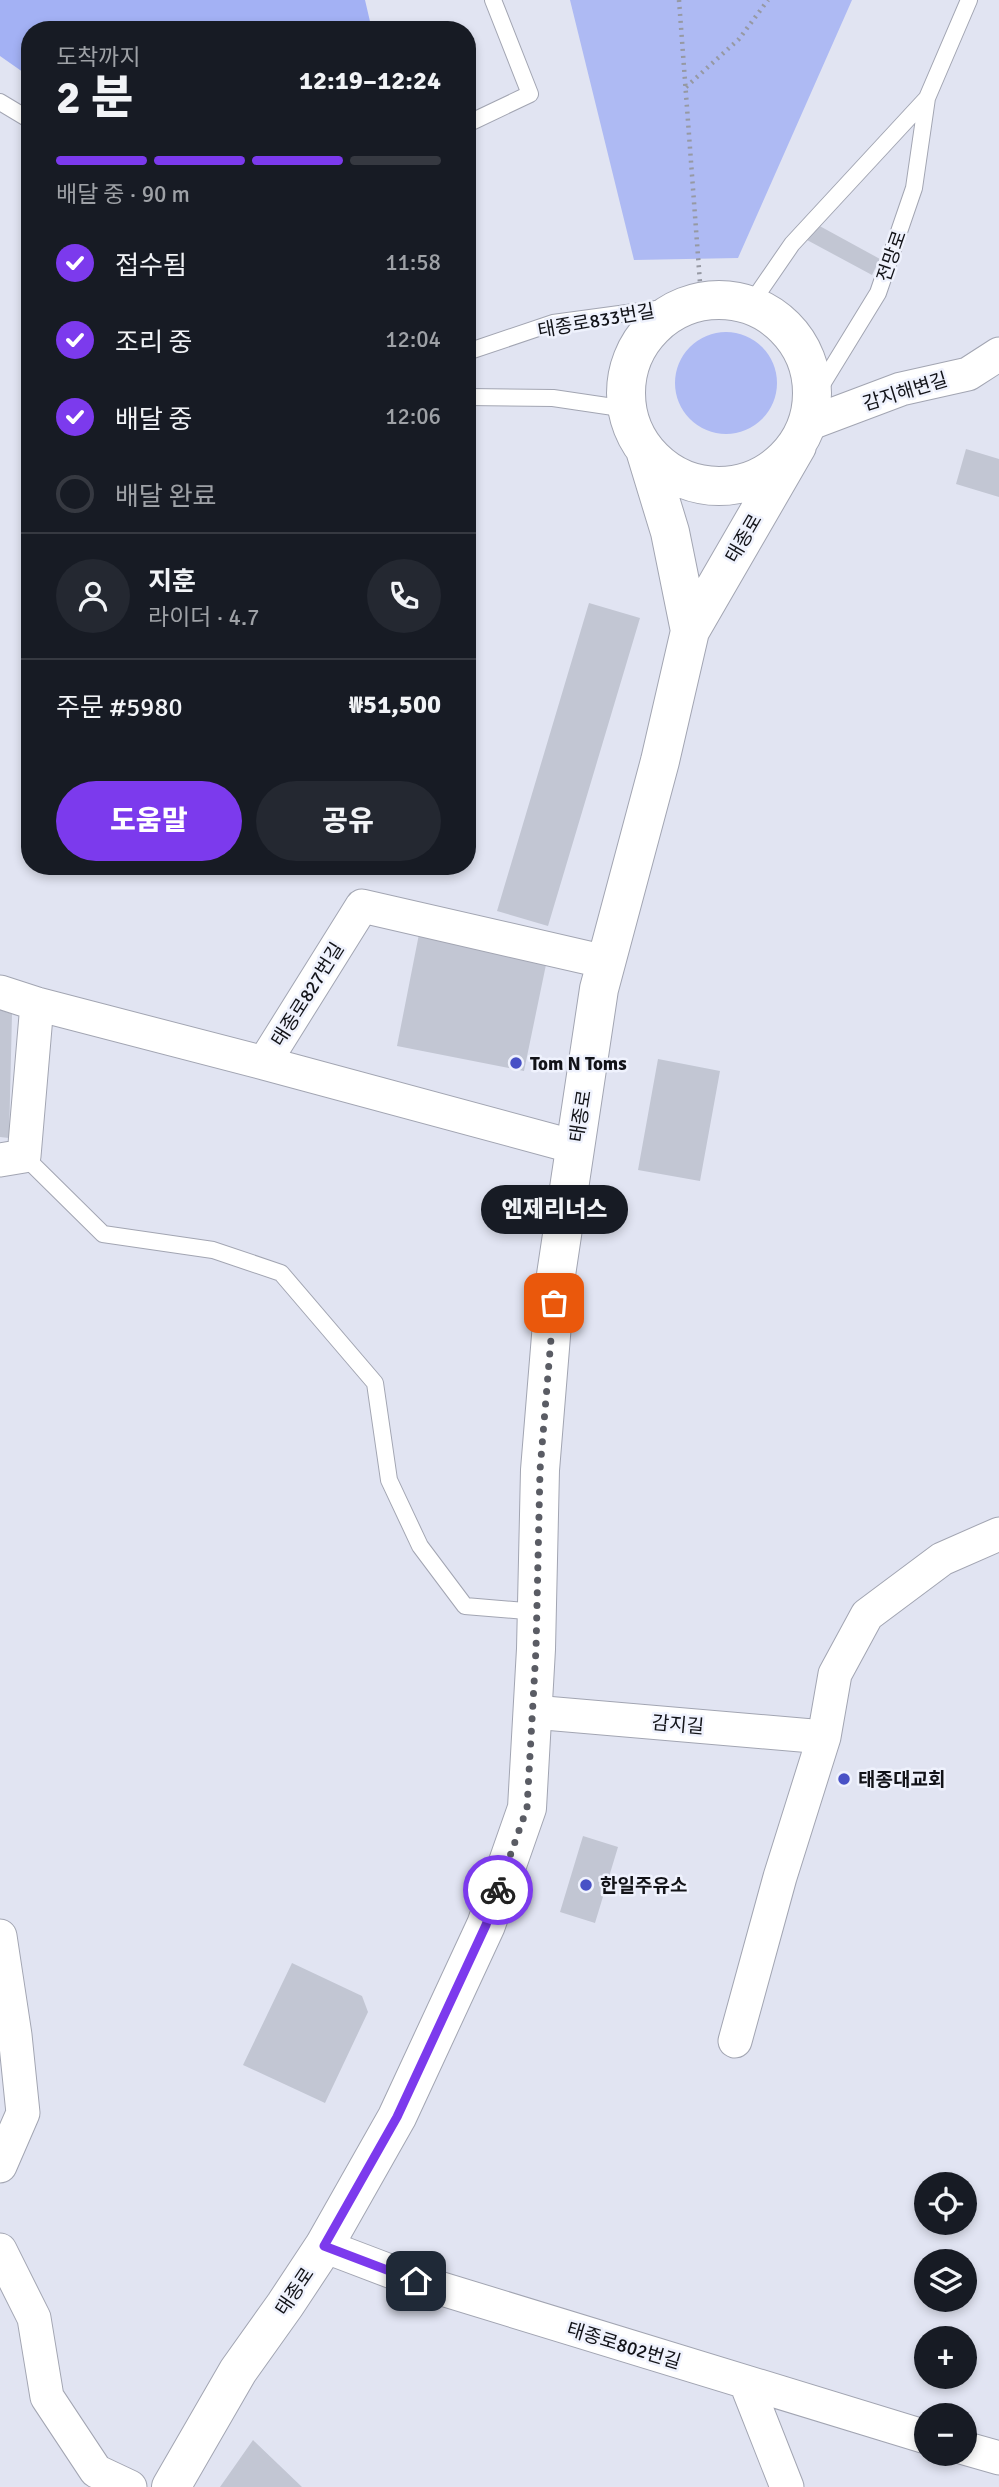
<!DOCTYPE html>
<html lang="ko">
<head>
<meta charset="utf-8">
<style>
  body { margin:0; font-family:Signika,"Noto Sans KR",sans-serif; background:#242831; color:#f1f3f6; height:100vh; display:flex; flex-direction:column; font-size:26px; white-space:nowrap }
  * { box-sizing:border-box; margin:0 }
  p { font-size:23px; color:#9ea1a6 }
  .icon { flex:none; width:38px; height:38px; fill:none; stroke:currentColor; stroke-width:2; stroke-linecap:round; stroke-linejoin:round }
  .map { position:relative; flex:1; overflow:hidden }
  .sheet { position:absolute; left:21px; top:21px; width:455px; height:854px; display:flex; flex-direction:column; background:#171b24; border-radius:28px; box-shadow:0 4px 10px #0003 }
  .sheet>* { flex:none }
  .controls { position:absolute; left:914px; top:2172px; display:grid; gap:14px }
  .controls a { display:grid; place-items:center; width:63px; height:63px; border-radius:50%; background:#171b24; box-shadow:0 4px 10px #0003; font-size:35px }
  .pin { position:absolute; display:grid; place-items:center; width:60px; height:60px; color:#fff; margin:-30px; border-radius:14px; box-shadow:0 4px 10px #0006 }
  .courier { position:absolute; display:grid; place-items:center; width:70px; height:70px; margin:-35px; border:5px solid #7c3aed; border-radius:50%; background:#fff; color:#222; box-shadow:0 2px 9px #0007 }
  .bubble { position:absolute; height:49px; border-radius:24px; background:#171b24; box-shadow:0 4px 10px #0003; font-size:23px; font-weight:800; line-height:49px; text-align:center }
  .headline em { font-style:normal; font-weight:800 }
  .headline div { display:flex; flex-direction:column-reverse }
  .headline { display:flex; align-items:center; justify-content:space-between; height:119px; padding:0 35px }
  h1 { font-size:46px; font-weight:800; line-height:52px }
  .bar { display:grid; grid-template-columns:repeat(4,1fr); gap:10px 7px; align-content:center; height:84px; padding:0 35px }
  .bar i { height:9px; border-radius:5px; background:#363941 }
  .bar .on { background:#7c3aed }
  .bar p { grid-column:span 4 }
  .line { display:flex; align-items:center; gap:18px; padding:0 35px; border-top:2px solid #363941 }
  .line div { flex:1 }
  .round { display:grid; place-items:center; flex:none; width:74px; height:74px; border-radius:37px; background:#242831 }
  ol { padding:0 35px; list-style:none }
  li { display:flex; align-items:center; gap:21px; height:77px }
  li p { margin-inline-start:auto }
  li .icon { padding:7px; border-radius:50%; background:#7c3aed; color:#fff; stroke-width:4 }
  li:last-child { color:#9ea1a6 }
  li i { width:38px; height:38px; border:4px solid #363941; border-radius:50% }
  .primary-button { display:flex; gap:14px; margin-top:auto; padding:14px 35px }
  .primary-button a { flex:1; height:80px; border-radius:42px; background:#7c3aed; color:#fff; font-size:28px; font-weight:800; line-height:80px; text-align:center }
  .primary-button a+a { background:#242831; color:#f1f3f6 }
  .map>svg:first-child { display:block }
  .green { fill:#aebaf3 }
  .forest { fill:#a3b1f4 }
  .building { fill:#c2c6d3 }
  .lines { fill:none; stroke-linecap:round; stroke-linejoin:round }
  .service-casing { stroke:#a2a5b2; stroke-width:18 }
  .minor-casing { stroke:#a2a5b2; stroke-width:35 }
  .secondary-casing { stroke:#a2a5b2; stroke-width:40 }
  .path { stroke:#9699a3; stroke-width:4.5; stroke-dasharray:2 5; stroke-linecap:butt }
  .service { stroke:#fff; stroke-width:16 }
  .minor { stroke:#fff; stroke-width:33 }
  .secondary { stroke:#fff; stroke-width:38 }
  .done { stroke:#5a5c64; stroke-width:7; stroke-dasharray:0 12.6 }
  .route { stroke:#7c3aed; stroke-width:9 }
  .poi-dot { fill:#4851c6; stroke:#eff2fd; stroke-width:2.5 }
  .labels { text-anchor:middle; stroke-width:5; stroke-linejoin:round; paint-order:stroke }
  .street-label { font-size:19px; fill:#121318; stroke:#eff2fd }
  .poi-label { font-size:19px; font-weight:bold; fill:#121318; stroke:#eff2fd; text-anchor:start }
</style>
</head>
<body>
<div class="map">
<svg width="999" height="2487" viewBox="0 0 999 2487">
  <rect width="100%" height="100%" fill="#e1e4f2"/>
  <path class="green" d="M 570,0 L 852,0 L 738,258 L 634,260 Z
    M675 383a51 51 0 1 1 102 0a51 51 0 1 1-102 0Z"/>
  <path class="forest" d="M 0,0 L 365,0 L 372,30 L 30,30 L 30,77 L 0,56 Z"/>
  <path class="building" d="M 816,224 L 880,259 L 872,275 L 807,240 Z
    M 966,449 L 999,459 L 999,497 L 956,484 Z
    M 589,603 L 640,618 L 548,926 L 497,911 Z
    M 420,929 L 548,955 L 524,1071 L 397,1046 Z
    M 0,1010 L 12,1014 L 9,1138 L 0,1137 Z
    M 658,1059 L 720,1071 L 700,1181 L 638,1170 Z
    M 583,1836 L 618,1847 L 595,1923 L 560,1912 Z
    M 292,1963 L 362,1996 L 368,2012 L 325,2103 L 243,2065 Z
    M 253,2440 L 302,2487 L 220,2487 Z"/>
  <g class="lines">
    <defs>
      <path id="service" d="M 0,102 L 30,120
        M 467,124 L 530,94 L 493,0
        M 750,305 L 792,244 L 927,98
        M 467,352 L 553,323 L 686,305
        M 467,397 L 553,398 L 627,409
        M 813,399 L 878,293 L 914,188 L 927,98 L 969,0
        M 24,1156 L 103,1234 L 213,1250 L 281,1273 L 375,1383 L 389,1480 L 420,1546 L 465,1606 L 537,1612"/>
      <path id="minor" d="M 808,424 L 901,389 L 968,374 L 999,354
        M 0,992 L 37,1004 L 264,1063 L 362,906 L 606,962
        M 264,1063 L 575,1147
        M 0,1160 L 24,1156 L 37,1004
        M 533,1712 L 824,1737
        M 0,1936 L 15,2035 L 23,2113 L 0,2166
        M 735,2041 L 780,1877 L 824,1737 L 835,1674 L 867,1615 L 942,1559 L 999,1534
        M 324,2246 L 416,2281 L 926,2437
        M 0,2250 L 34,2318 L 47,2397 L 96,2471 L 130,2487
        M 746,2383 L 787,2487
        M 964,2448 L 999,2458"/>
      <path id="secondary" d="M626 393a93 93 0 1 1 186 0a93 93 0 1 1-186 0Z
        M 645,450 L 670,532 L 690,631
        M 171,2487 L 238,2371 L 285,2305 L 324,2246 L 397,2117 L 486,1925 L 527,1808 L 536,1649 L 540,1470 L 556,1275 L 599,989 L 660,761 L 690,631 L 797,446"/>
    </defs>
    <use href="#service" class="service-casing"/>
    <use href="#minor" class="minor-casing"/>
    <use href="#secondary" class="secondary-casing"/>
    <path class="path" d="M 679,0 L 700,283
      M 686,87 L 739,39 L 768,0"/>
    <use href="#service" class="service"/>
    <use href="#minor" class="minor"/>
    <use href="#secondary" class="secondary"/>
  </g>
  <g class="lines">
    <path class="done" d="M 498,1890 L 527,1808 L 536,1649 L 540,1470 L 554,1303"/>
    <path class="route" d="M 416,2281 L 324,2246 L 397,2117 L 486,1925 L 498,1890"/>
  </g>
  <g class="poi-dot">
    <circle cx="516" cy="1063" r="7"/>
    <circle cx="844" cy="1779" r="7"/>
    <circle cx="586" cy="1885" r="7"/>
  </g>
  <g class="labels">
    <g class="street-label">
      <text transform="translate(891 256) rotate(-71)" y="7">전망로</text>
      <text transform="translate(596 320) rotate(-10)" y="7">태종로833번길</text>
      <text transform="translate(905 391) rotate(-17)" y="7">감지해변길</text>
      <text transform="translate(743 538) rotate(-60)" y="7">태종로</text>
      <text transform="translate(307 994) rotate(-58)" y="7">태종로827번길</text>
      <text transform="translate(580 1116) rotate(-81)" y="7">태종로</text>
      <text transform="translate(678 1724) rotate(5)" y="7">감지길</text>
      <text transform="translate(294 2291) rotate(-56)" y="7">태종로</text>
      <text transform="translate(624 2345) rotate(17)" y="7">태종로802번길</text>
    </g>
    <g class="poi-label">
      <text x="530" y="1070">Tom N Toms</text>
      <text x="858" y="1786">태종대교회</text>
      <text x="600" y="1892">한일주유소</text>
    </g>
  </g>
</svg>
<div class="controls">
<a><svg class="icon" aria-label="locate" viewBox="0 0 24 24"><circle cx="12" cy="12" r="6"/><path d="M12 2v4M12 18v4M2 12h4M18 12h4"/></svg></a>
<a><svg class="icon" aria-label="layers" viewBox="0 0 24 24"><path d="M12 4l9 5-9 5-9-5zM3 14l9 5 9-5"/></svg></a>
<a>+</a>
<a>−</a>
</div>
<div class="pin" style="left:554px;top:1303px;background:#ea580c"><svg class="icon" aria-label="bag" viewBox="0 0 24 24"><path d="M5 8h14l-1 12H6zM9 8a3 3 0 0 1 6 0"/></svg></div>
<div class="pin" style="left:416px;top:2281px;background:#1f2937"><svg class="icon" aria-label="home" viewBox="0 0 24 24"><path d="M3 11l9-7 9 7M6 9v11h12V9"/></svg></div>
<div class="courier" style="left:498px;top:1890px"><svg class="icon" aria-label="bike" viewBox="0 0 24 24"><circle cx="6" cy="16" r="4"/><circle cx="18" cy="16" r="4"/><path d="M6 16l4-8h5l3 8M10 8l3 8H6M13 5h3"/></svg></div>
<div class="bubble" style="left:481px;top:1185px;width:147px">엔제리너스</div>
<section class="sheet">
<div class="headline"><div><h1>2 분</h1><p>도착까지</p></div><em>12:19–12:24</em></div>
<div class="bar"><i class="on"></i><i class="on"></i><i class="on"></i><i></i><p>배달 중 · 90 m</p></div>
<ol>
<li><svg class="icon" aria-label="check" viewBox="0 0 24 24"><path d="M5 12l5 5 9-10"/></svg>접수됨<p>11:58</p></li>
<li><svg class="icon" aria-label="check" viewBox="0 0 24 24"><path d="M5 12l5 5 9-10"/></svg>조리 중<p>12:04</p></li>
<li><svg class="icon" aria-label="check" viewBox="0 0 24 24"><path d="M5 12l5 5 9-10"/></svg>배달 중<p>12:06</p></li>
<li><i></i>배달 완료</li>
</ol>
<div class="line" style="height:126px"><a class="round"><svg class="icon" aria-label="person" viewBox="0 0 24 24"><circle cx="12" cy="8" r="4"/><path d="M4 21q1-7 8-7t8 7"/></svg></a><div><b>지훈</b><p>라이더 · 4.7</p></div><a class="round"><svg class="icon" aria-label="phone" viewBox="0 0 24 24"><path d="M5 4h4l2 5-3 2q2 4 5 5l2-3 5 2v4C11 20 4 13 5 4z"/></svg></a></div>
<div class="line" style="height:91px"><div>주문 #5980</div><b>₩51,500</b></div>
<div class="primary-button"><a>도움말</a><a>공유</a></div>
</section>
</div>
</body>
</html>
